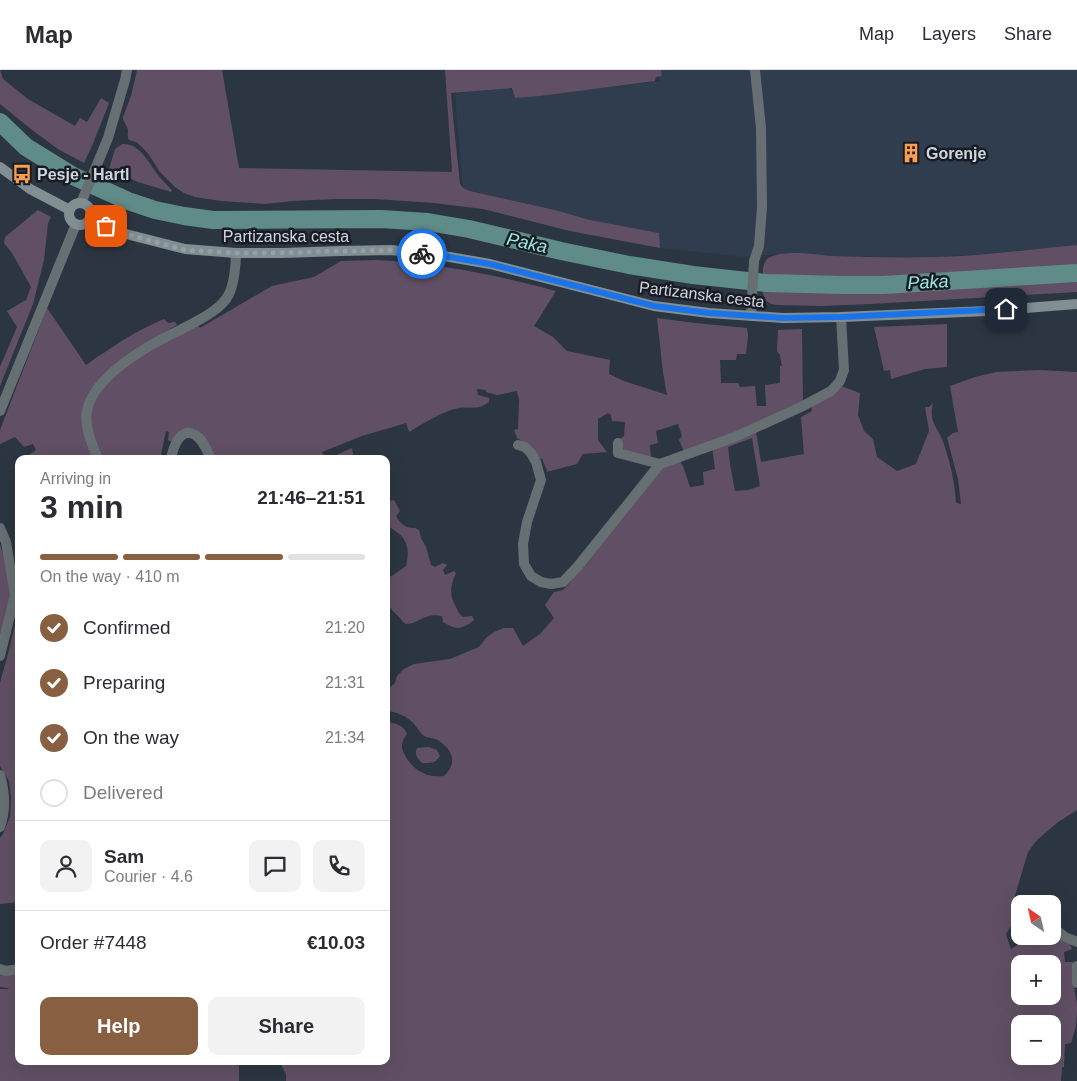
<!DOCTYPE html>
<html lang="en">
<head>
<meta charset="utf-8">
<style>
  body { margin:0; font-family:Arial,sans-serif; background:#f2f2f3; color:#2b2b33; height:100vh; display:flex; flex-direction:column; font-size:19px; white-space:nowrap }
  * { box-sizing:border-box; margin:0 }
  p { font-size:16px; color:#7c7c81 }
  .icon { flex:none; width:28px; height:28px; fill:none; stroke:currentColor; stroke-width:2; stroke-linecap:round; stroke-linejoin:round }
  .map { position:relative; flex:1; overflow:hidden }
  .sheet { position:absolute; left:15px; top:385px; width:375px; height:610px; display:flex; flex-direction:column; background:#fff; border-radius:10px; box-shadow:0 5px 20px #0002 }
  .sheet>* { flex:none }
  .needle { width:32px; rotate:326deg }
  .tools { position:absolute; left:1011px; top:825px; display:grid; gap:10px }
  .tools a { display:grid; place-items:center; width:50px; height:50px; border-radius:10px; background:#fff; box-shadow:0 5px 20px #0002; font-size:25px }
  .pin { position:absolute; display:grid; place-items:center; width:42px; height:42px; color:#fff; margin:-21px; border-radius:10px; box-shadow:0 2px 8px #0006 }
  .courier { position:absolute; display:grid; place-items:center; width:50px; height:50px; margin:-25px; border:4px solid #1a73e8; border-radius:50%; background:#fff; color:#222; box-shadow:0 1px 6px #0007 }
  .summary em { font-style:normal; font-weight:800 }
  .summary div { display:flex; flex-direction:column-reverse }
  .summary { display:flex; align-items:center; justify-content:space-between; height:85px; padding:0 25px }
  h1 { font-size:32px; font-weight:800; line-height:38px }
  .bar { display:grid; grid-template-columns:repeat(4,1fr); gap:8px 5px; align-content:center; height:60px; padding:0 25px }
  .bar i { height:6px; border-radius:4px; background:#e1e1e2 }
  .bar .on { background:#885f40 }
  .bar p { grid-column:span 4 }
  .line { display:flex; align-items:center; gap:12px; padding:0 25px; border-top:1px solid #e1e1e2 }
  .line div { flex:1 }
  .round { display:grid; place-items:center; flex:none; width:52px; height:52px; border-radius:10px; background:#f2f2f3 }
  ol { padding:0 25px; list-style:none }
  li { display:flex; align-items:center; gap:15px; height:55px }
  li p { margin-inline-start:auto }
  li .icon { padding:5px; border-radius:50%; background:#885f40; color:#fff; stroke-width:4 }
  li:last-child { color:#7c7c81 }
  li i { width:28px; height:28px; border:2px solid #e1e1e2; border-radius:50% }
  .action { display:flex; gap:10px; margin-top:auto; padding:10px 25px }
  .action a { flex:1; height:58px; border-radius:10px; background:#885f40; color:#fff; font-size:20px; font-weight:800; line-height:58px; text-align:center }
  .action a+a { background:#f2f2f3; color:#2b2b33 }
  header { display:flex; align-items:center; gap:30px; box-sizing:border-box; height:70px; padding:0 25px; background:#fff; border-bottom:1px solid #e1e1e2 }
  header strong { font-size:24px }
  nav { display:flex; gap:28px; margin-inline-start:auto; font-size:18px }
  .map>svg:first-child { display:block }
  .built { fill:#2f3d4f }
  .green { fill:#615065; fill-rule:evenodd }
  .lines { fill:none; stroke-linecap:round; stroke-linejoin:round }
  .river { stroke:#5f8c88; stroke-width:18 }
  .minor { stroke:#666f72; stroke-width:10 }
  .tertiary { stroke:#666f72; stroke-width:10 }
  .secondary { stroke:#818f93; stroke-width:10 }
  .done { stroke:#969ea7; stroke-width:5; stroke-dasharray:0 9 }
  .route { stroke:#1a73e8; stroke-width:6 }
  .labels { text-anchor:middle; stroke-width:5; stroke-linejoin:round; paint-order:stroke }
  .poi-label { font-size:16px; font-weight:bold; fill:#cfd6de; stroke:#191d23; text-anchor:start }
  .street-label { font-size:16px; fill:#cfd6de; stroke:#191d23 }
  .water-label { font-size:18px; font-style:italic; fill:#98e8e1; stroke:#191d23 }
</style>
</head>
<body>
<header>
<strong>Map</strong>
<nav><a>Map</a><a>Layers</a><a>Share</a></nav>
</header>
<div class="map">
<svg width="1077" height="1011" viewBox="0 0 1077 1011">
  <rect width="100%" height="100%" fill="#2c3642"/>
  <path class="built" d="M 658,0 L 1077,0 L 1077,175 L 982,184 L 937,187 L 835,186 L 792,183 L 744,187 L 660,178 L 658,163 L 590,150 L 555,140 L 463,119 L 455,24 L 506,16 L 519,28 L 659,11 Z"/>
  <path class="green" d="M 0,0 L 3,9 L 28,29 L 75,56 L 80,48 L 87,52 L 101,28 L 109,33 L 92,76 L 84,93 L 58,79 L 31,59 L 0,34 Z
    M 137,0 L 222,0 L 239,98 L 452,102 L 445,0 L 661,0 L 662,6 L 656,7 L 655,11 L 540,26 L 515,28 L 512,18 L 451,23 L 453,47 L 460,114 L 463,118 L 470,121 L 555,140 L 590,150 L 659,163 L 660,178 L 570,161 L 483,139 L 434,133 L 375,129 L 336,129 L 292,131 L 266,134 L 221,131 L 195,127 L 184,123 L 175,117 L 160,102 L 149,85 L 142,77 L 136,72 L 129,70 C 127,66 128,63 128,60 C 127,55 123,52 123,47 L 131,26 Z
    M 122,74 C 140,73 148,92 158,105 C 162,110 167,115 172,120 L 171,122 L 138,112 L 109,99 L 115,79 Z
    M 38,140 L 51,147 L 48,153 L 44,190 L 33,234 L 0,316 L 0,297 L 17,257 L 7,241 L 26,230 L 31,217 L 12,183 L 4,173 L 5,167 Z
    M 1077,175 L 1077,199 L 992,205 L 858,211 L 763,208 C 763,199 762,189 773,186 C 788,180 817,185 833,186 C 867,187 902,188 936,187 C 983,186 1030,179 1077,175 Z
    M 376,190 C 437,193 497,205 556,221 L 534,256 L 553,267 L 567,281 L 610,290 L 609,304 L 624,311 L 667,325 L 663,302 L 657,248 L 695,253 L 747,258 L 748,266 L 746,284 L 737,284 L 736,290 L 720,290 L 721,313 L 738,313 L 740,317 L 755,316 L 757,336 L 766,336 L 765,315 L 780,313 L 780,296 L 782,296 L 780,285 L 777,281 L 778,260 L 802,259 L 803,331 L 752,358 L 684,382 L 679,370 L 682,366 L 678,354 L 656,361 L 658,373 L 650,375 L 651,388 L 624,384 L 620,369 L 624,366 L 625,352 L 612,351 L 611,345 L 608,343 L 598,349 L 598,370 L 607,382 L 583,384 L 577,394 L 546,402 L 547,400 L 542,389 L 539,388 L 529,376 L 517,368 L 514,360 L 518,359 L 519,330 L 517,321 L 497,325 L 486,322 L 486,320 L 477,319 L 478,325 L 489,328 L 489,332 C 476,341 472,336 459,338 C 442,341 423,354 409,362 L 406,353 L 362,366 L 322,382 L 326,389 L 256,389 C 247,383 238,388 229,389 C 223,389 218,389 212,389 L 192,360 L 172,372 L 168,370 L 169,362 L 166,361 L 160,389 L 99,389 L 92,368 L 89,339 L 112,306 L 195,251 L 200,258 L 272,216 L 314,207 L 341,191 Z
    M 1077,207 L 1077,222 L 871,234 L 823,236 L 778,235 L 771,234 L 766,231 L 763,223 L 762,217 L 856,220 Z
    M 47,238 L 86,295 C 112,277 135,261 164,249 L 168,253 L 175,252 L 177,255 L 139,277 L 85,335 L 95,389 L 26,389 L 27,386 L 36,380 L 33,374 L 24,377 L 15,367 L 0,374 L 0,360 Z
    M 947,254 L 947,297 L 925,299 L 891,309 L 890,300 L 884,301 L 874,257 Z
    M 1038,300 L 1077,302 L 1077,740 L 1058,752 L 1037,770 L 1028,782 L 1014,829 L 1017,847 L 1006,864 L 1011,879 L 1021,873 L 1028,866 L 1052,866 L 1053,864 L 1068,870 L 1072,879 L 1064,882 L 1065,892 L 1074,892 L 1072,906 L 1077,934 L 1077,941 L 1076,956 L 1071,973 L 1065,974 L 1064,997 L 1062,997 L 1061,1011 L 286,1011 L 286,1004 L 279,991 L 386,991 L 386,652 C 395,653 404,655 407,664 C 404,668 401,673 402,678 C 404,687 414,699 421,702 C 427,706 437,707 444,706 C 457,694 454,681 439,671 C 435,668 429,668 424,666 C 419,662 416,655 411,651 C 405,645 394,642 386,640 L 386,621 L 395,613 L 397,606 L 404,599 L 414,594 L 450,589 L 479,577 L 486,568 L 494,562 L 504,558 L 513,558 L 523,576 L 540,564 L 554,548 L 545,535 L 554,522 L 563,520 L 568,515 L 592,483 L 659,399 L 679,390 L 683,396 L 690,417 L 704,415 L 703,402 L 715,399 L 712,377 L 756,362 L 761,392 L 804,384 L 801,347 L 812,341 L 811,334 L 841,316 L 860,323 L 858,345 L 864,361 L 873,369 L 877,387 L 897,401 L 916,394 L 929,361 L 925,337 L 929,337 L 933,333 C 929,351 935,354 942,369 C 945,376 947,384 949,391 C 953,405 955,419 956,433 L 961,434 L 958,409 L 947,368 L 953,363 L 958,362 L 950,316 L 975,307 L 996,302 ZM 752,368 L 760,416 L 748,420 L 735,421 L 730,394 L 728,377 ZM 1020,894 L 1052,894 L 1052,926 L 1020,926 ZM 1020,954 L 1052,954 L 1052,986 L 1020,986 Z
    M 352,378 L 354,389 L 327,389 Z
    M 394,430 L 400,441 L 396,446 C 400,453 406,459 415,458 L 419,460 L 421,468 L 426,477 L 431,495 L 435,497 L 443,493 L 447,495 L 443,500 L 444,503 L 445,505 L 454,501 L 456,503 C 450,516 449,525 456,537 C 458,541 459,544 463,547 L 472,546 L 474,550 C 462,560 456,560 443,552 L 442,546 C 426,542 420,553 406,554 C 402,552 401,549 398,546 C 396,544 394,542 392,540 C 385,532 386,520 386,510 L 406,496 C 409,484 409,471 398,463 C 394,460 389,458 387,452 C 385,447 386,438 386,432 Z
    M 0,474 L 6,496 L 11,523 L 0,576 Z
    M 19,538 L 19,832 L 0,834 L 0,768 L 3,764 L 10,747 L 11,728 L 9,711 L 0,696 L 0,613 L 9,580 Z
    M 429,677 L 437,680 L 440,686 C 435,694 430,693 422,693 C 417,688 414,684 417,678 Z
    M 19,902 L 19,991 L 239,991 L 239,1011 L 0,1011 L 0,919 L 9,919 L 8,918 L 0,917 L 0,903 Z"/>
  <g class="lines">
    <path class="river" d="M 0,52 L 26,77 L 73,106 L 128,131 L 155,140 L 184,146 L 213,150 L 381,149 L 428,152 L 469,159 L 561,181 L 629,195 L 693,205 L 766,213 L 844,215 L 883,215 L 1077,203"/>
    <path class="minor" d="M 81,133 L 108,68 L 125,10 L 127,0
      M 751,246 L 754,191 L 759,176 L 762,137 L 761,58 L 755,0
      M 618,373 L 618,383 L 660,394
      M 518,375 L 525,377 L 531,383 L 536,392 L 541,410 L 527,452 L 523,474 L 524,494 L 531,506 L 541,512 L 551,514 L 563,512 L 578,496 L 660,394 L 735,367 L 801,337 L 831,321 L 840,311 L 844,300 L 841,247
      M 98,389 C 92,374 84,357 87,341 C 93,306 150,274 180,260 C 195,252 221,241 229,224 C 234,214 236,195 236,183
      M 171,389 C 173,378 180,356 195,365 C 203,369 207,381 211,389
      M 1052,857 L 1065,867 L 1077,872
      M 1077,896 L 1077,913
      M 0,899 L 6,901 L 19,899"/>
    <path class="tertiary" d="M 0,341 L 76,154
      M 0,458 L 6,472 L 15,525 L 0,586
      M 0,705 C 5,722 6,740 0,757"/>
    <path class="secondary" d="M 0,97 L 30,119 L 70,140
      M69 144a11 11 0 1 1 22 0a11 11 0 1 1-22 0Z
      M 89,150 L 122,163 L 185,179 L 236,183 L 283,183 L 341,181 L 391,180 L 444,186 L 490,194 L 654,236 L 709,243 L 783,248 L 841,247 L 988,241 L 1077,234"/>
  </g>
  <g class="lines">
    <path class="done" d="M 106,156 L 122,163 L 185,180 L 236,183 L 267,183 L 391,180 L 422,184"/>
    <path class="route" d="M 422,184 L 444,186 L 490,194 L 654,236 L 709,243 L 783,248 L 841,247 L 1006,239"/>
  </g>
  <defs>
    <symbol id="building-bare" viewBox="-9 -9 18 18"><path d="M-4-6H4V6H1V3H-1V6H-4ZM-2.5-4.3h1.7v1.8h-1.7ZM.8-4.3h1.7v1.8H.8ZM-2.5-1h1.7V.8h-1.7ZM.8-1h1.7V.8H.8Z" fill="#fa9f4f" stroke="#191d23" stroke-width="2.5" paint-order="stroke"/></symbol>
    <symbol id="bus-bare" viewBox="-9 -9 18 18"><path d="M-5-6H5V4H4V6H2V4H-2V6H-4V4H-5ZM-3.5-4V0h7V-4ZM-3.5 1.2v1.5H-2V1.2ZM2 1.2v1.5H3.5V1.2Z" fill="#fa9f4f" stroke="#191d23" stroke-width="2.5" paint-order="stroke"/></symbol>
  </defs>
  <g fill-rule="evenodd">
    <use href="#building-bare" x="897" y="69" width="28" height="28"/>
    <use href="#bus-bare" x="8" y="90" width="28" height="28"/>
  </g>
  <g class="labels">
    <g class="poi-label">
      <text x="926" y="89">Gorenje</text>
      <text x="37" y="110">Pesje - Hartl</text>
    </g>
    <g class="street-label">
      <text x="286" y="172">Partizanska cesta</text>
      <text transform="translate(702 224) rotate(7)" y="6">Partizanska cesta</text>
    </g>
    <g class="water-label">
      <text transform="translate(527 173) rotate(12)" y="6">Paka</text>
      <text transform="translate(928 212) rotate(-3)" y="6">Paka</text>
    </g>
  </g>
</svg>
<div class="tools">
<a><svg class="needle" viewBox="-14 -14 28 28"><path d="M0-13l5 13h-10z" fill="#e53935"/><path d="M0 13l5-13h-10z" fill="#7c7c81"/></svg></a>
<a>+</a>
<a>−</a>
</div>
<div class="pin" style="left:106px;top:156px;background:#ea580c"><svg class="icon" aria-label="bag" viewBox="0 0 24 24"><path d="M5 8h14l-1 12H6zM9 8a3 3 0 0 1 6 0"/></svg></div>
<div class="pin" style="left:1006px;top:239px;background:#1f2937"><svg class="icon" aria-label="home" viewBox="0 0 24 24"><path d="M3 11l9-7 9 7M6 9v11h12V9"/></svg></div>
<div class="courier" style="left:422px;top:184px"><svg class="icon" aria-label="bike" viewBox="0 0 24 24"><circle cx="6" cy="16" r="4"/><circle cx="18" cy="16" r="4"/><path d="M6 16l4-8h5l3 8M10 8l3 8H6M13 5h3"/></svg></div>
<section class="sheet">
<div class="summary"><div><h1>3 min</h1><p>Arriving in</p></div><em>21:46–21:51</em></div>
<div class="bar"><i class="on"></i><i class="on"></i><i class="on"></i><i></i><p>On the way · 410 m</p></div>
<ol>
<li><svg class="icon" aria-label="check" viewBox="0 0 24 24"><path d="M5 12l5 5 9-10"/></svg>Confirmed<p>21:20</p></li>
<li><svg class="icon" aria-label="check" viewBox="0 0 24 24"><path d="M5 12l5 5 9-10"/></svg>Preparing<p>21:31</p></li>
<li><svg class="icon" aria-label="check" viewBox="0 0 24 24"><path d="M5 12l5 5 9-10"/></svg>On the way<p>21:34</p></li>
<li><i></i>Delivered</li>
</ol>
<div class="line" style="height:90px"><a class="round"><svg class="icon" aria-label="person" viewBox="0 0 24 24"><circle cx="12" cy="8" r="4"/><path d="M4 21q1-7 8-7t8 7"/></svg></a><div><b>Sam</b><p>Courier · 4.6</p></div><a class="round"><svg class="icon" aria-label="chat" viewBox="0 0 24 24"><path d="M4 5h16v11H9l-5 4z"/></svg></a><a class="round"><svg class="icon" aria-label="phone" viewBox="0 0 24 24"><path d="M5 4h4l2 5-3 2q2 4 5 5l2-3 5 2v4C11 20 4 13 5 4z"/></svg></a></div>
<div class="line" style="height:65px"><div>Order #7448</div><b>€10.03</b></div>
<div class="action"><a>Help</a><a>Share</a></div>
</section>
</div>
</body>
</html>
